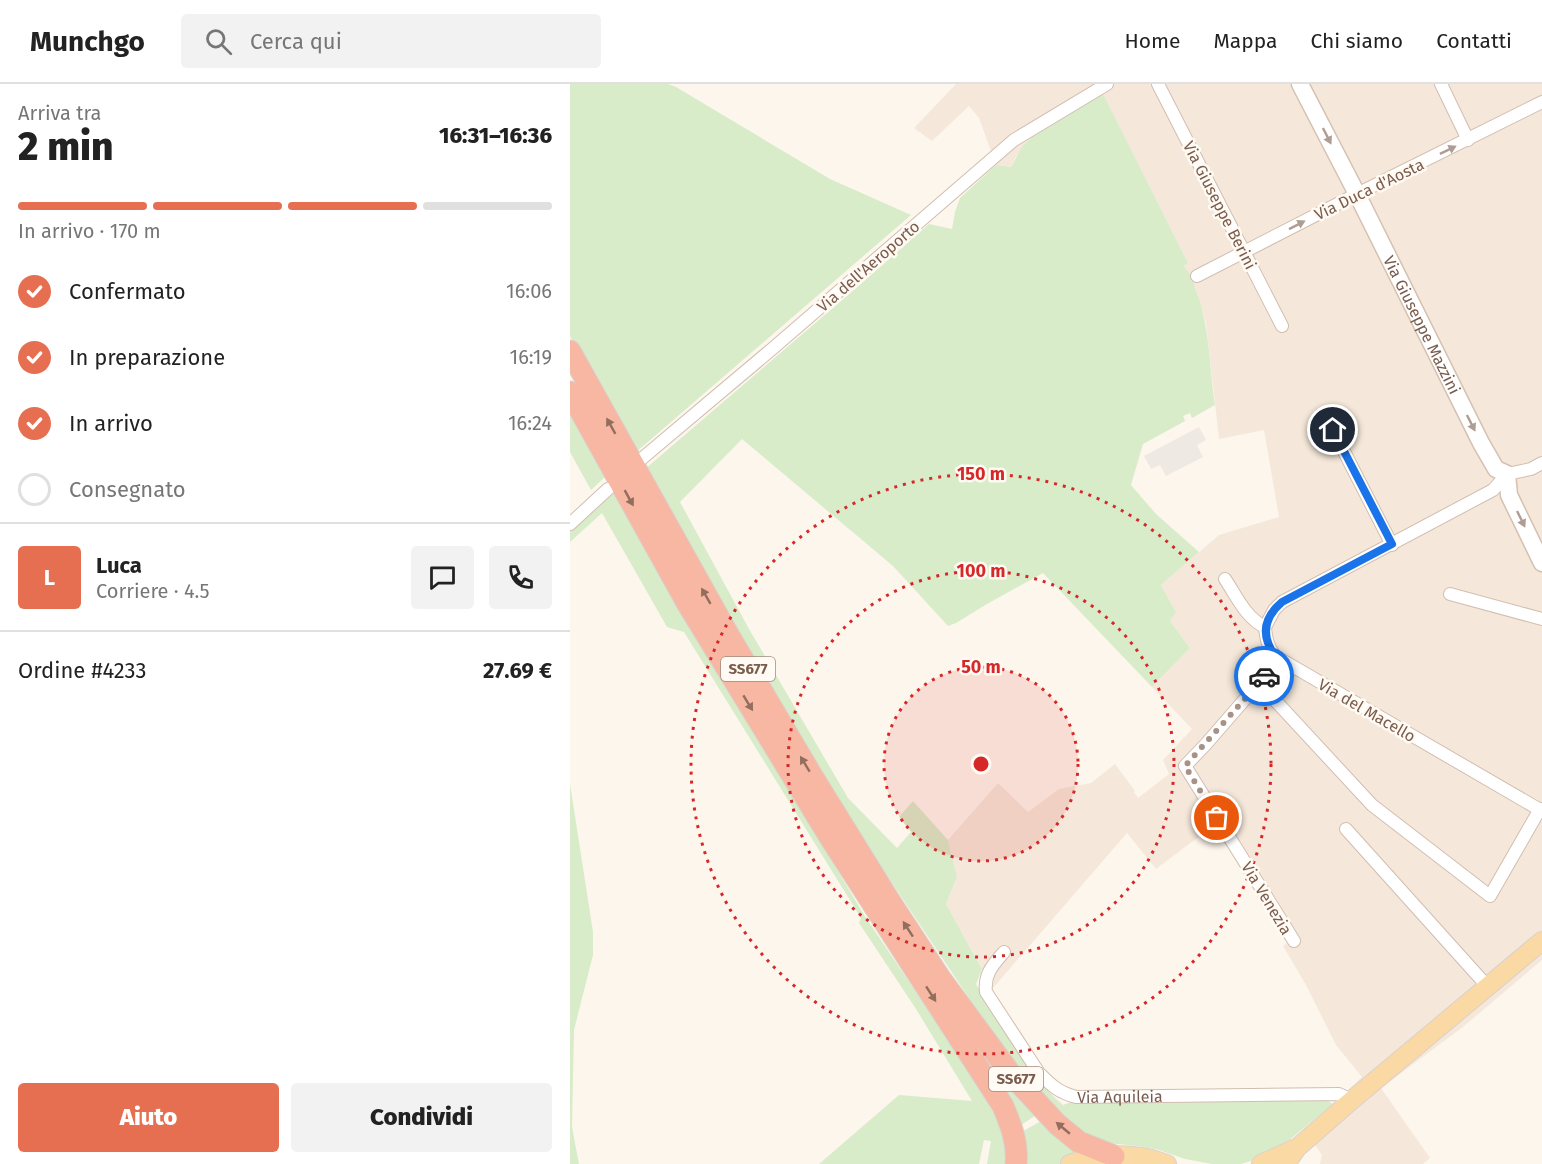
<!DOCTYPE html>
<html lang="it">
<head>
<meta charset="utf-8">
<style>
  body { margin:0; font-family:"Fira Sans",sans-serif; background:#f2f2f2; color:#222; height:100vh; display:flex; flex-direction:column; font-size:22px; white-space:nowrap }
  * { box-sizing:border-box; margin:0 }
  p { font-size:20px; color:#767676 }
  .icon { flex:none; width:33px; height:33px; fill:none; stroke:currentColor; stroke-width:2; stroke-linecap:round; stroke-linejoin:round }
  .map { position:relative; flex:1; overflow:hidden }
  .sheet { display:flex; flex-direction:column; background:#fff; width:570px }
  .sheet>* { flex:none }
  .pin { position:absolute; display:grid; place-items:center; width:51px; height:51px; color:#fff; margin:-26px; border:3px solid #fff; border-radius:50%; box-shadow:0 2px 6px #0007 }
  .courier { position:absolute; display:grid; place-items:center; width:60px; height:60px; margin:-30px; border:4px solid #1a73e8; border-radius:50%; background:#fff; color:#222; box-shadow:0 2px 8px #0007 }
  .head em { font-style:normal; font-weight:800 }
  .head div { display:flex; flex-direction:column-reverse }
  .head { display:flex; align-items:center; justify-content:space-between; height:102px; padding:0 18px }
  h1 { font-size:39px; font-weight:800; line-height:45px }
  .bar { display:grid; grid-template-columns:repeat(4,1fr); gap:9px 6px; align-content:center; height:72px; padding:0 18px }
  .bar i { height:8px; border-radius:4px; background:#e0e0e0 }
  .bar .on { background:#e76f51 }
  .bar p { grid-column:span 4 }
  .line { display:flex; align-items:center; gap:15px; padding:0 18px; border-top:2px solid #e0e0e0 }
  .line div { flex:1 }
  .round { display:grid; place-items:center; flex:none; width:63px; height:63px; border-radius:6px; background:#f2f2f2 }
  ol { padding:0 18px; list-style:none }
  li { display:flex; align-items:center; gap:18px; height:66px }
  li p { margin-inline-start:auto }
  li .icon { padding:6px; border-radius:50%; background:#e76f51; color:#fff; stroke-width:4 }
  li:last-child { color:#767676 }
  li i { width:33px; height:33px; border:3px solid #e0e0e0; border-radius:50% }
  .action { display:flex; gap:12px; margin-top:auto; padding:12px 18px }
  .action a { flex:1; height:69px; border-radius:6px; background:#e76f51; color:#fff; font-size:24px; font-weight:800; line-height:69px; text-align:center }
  .action a+a { background:#f2f2f2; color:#222 }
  header { display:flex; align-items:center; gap:36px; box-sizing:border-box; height:84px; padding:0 30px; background:#fff; border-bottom:2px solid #e0e0e0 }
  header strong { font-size:28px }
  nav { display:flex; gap:33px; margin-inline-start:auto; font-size:21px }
  .search { width:420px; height:54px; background:#f2f2f2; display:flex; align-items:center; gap:15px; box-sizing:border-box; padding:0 21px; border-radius:6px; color:#767676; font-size:22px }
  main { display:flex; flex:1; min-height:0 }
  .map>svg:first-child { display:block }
  .residential { fill:#f5e8da }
  .industrial { fill:#efe9e4 }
  .green { fill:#d8ecc9 }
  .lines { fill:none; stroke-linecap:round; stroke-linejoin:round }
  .street-casing { stroke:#d1beb0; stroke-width:14 }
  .secondary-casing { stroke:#d6c0b0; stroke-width:19 }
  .primary-casing { stroke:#dad1cd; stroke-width:20 }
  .highway-casing { stroke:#dad1cd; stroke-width:23 }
  .street { stroke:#fff; stroke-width:12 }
  .secondary { stroke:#fff; stroke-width:16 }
  .primary { stroke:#fbd9a5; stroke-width:18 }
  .highway { stroke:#f7b7a3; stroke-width:21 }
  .oneway { fill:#af9d94 }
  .oneway2 { fill:#936e5e }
  .done { stroke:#a89285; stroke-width:6; stroke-dasharray:0 10.8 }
  .route { stroke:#1a73e8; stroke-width:8 }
  .ring { fill:none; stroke:#d62828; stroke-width:3; stroke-dasharray:3 6 }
  .labels { text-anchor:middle; stroke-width:5; stroke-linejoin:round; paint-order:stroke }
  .shield { fill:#fffaf3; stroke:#a28b7f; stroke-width:1.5 }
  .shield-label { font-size:15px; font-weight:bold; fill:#7a5c4d }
  .street-label { font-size:16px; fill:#7a5c4d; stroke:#fffaf3 }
  .centre { fill:#d62828; stroke:#fffaf3; stroke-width:3 }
  .ring-label { font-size:18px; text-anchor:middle; font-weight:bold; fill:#d62828; stroke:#fffaf3; stroke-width:5; stroke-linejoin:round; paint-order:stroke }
</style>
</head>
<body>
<header>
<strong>Munchgo</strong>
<div class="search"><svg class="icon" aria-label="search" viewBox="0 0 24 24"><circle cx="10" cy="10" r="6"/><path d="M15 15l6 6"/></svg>Cerca qui</div>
<nav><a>Home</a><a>Mappa</a><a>Chi siamo</a><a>Contatti</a></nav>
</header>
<main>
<section class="sheet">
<div class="head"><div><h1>2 min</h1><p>Arriva tra</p></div><em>16:31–16:36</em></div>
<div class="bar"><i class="on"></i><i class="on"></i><i class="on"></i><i></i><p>In arrivo · 170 m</p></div>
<ol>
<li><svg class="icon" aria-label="check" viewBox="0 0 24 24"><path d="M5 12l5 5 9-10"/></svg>Confermato<p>16:06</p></li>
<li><svg class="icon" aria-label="check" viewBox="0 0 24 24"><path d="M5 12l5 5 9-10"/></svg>In preparazione<p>16:19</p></li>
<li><svg class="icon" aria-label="check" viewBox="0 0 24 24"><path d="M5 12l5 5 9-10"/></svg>In arrivo<p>16:24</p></li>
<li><i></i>Consegnato</li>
</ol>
<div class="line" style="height:108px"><b class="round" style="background:#e76f51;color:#fff">L</b><div><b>Luca</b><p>Corriere · 4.5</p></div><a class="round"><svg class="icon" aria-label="chat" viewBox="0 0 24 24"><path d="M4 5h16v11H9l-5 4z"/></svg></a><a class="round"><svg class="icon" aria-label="phone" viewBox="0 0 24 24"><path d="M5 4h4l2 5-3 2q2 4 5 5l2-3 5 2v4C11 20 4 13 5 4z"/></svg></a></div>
<div class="line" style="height:78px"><div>Ordine #4233</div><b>27.69 €</b></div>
<div class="action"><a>Aiuto</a><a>Condividi</a></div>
</section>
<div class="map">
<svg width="972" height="1080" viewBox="0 0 972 1080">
  <rect width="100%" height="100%" fill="#fdf6ec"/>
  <path class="residential" d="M 386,0 L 972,0 L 972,876 L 893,943 L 811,1004 L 860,1074 L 853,1080 L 750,1080 L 752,1071 L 734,1045 L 763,1020 L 792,993 L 766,961 L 736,901 L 713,862 L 719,858 L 698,823 L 693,825 L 687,813 L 691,810 L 647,739 L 586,785 L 557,749 L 423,904 L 376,820 L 387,793 L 378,756 L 428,699 L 458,728 L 489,705 L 521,699 L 545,680 L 565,707 L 564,708 L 568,714 L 599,690 L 593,676 L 622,645 L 582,603 L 620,564 L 600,537 L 606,528 L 591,501 L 649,451 L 709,433 L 694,346 L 649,355 L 636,239 L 627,209 L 614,182 L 618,179 L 533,11 L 463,52 L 445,74 L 441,83 L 426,81 L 409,34 L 399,22 L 362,57 L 344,44 Z"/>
  <path class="industrial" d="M 629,343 L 636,356 L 627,361 L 633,373 L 596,392 L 590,381 L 581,385 L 574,372 Z"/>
  <path class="green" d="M 0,0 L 98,0 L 106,3 L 260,95 L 341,131 L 65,369 L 0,252 Z
    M 533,10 L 618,179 L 614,182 C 617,189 626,193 624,202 C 640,237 639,282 645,321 L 622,334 L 620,329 L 613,332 L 615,337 L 573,360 L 561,401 L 586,430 L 629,468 L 591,501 L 606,528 L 600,537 L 620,564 L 582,603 L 473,489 L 417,520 L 386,539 L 378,542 L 323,482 L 172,355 L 110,418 L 179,545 L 278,714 L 327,764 L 341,748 L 329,733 L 343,717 L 378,756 L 387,793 L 376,820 L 412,885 L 406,900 C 432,942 455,988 493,1021 L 501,1018 L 544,1019 L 757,1016 L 763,1020 L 712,1062 L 693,1073 L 671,1080 L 642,1080 L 615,1075 L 589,1066 L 568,1062 L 527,1058 L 507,1048 L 463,1004 L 405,923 L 314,787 L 222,642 L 75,385 L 285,205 L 359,140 L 382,145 L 385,128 L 390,114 L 426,81 L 441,83 L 452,63 L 463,52 Z
    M 0,329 L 35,393 L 21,406 L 0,368 Z
    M 44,409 L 294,831 L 353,918 L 417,1008 L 436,1055 L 437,1080 L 417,1080 L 421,1057 L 414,1056 L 409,1080 L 249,1080 L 329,1011 L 402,1017 L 346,925 L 289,839 L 291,834 L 114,548 L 97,543 L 32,429 L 0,458 L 0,447 Z
    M 0,700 L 23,848 L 23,871 L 4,946 L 2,1043 L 9,1080 L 0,1080 Z
    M 438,999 L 468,1030 L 448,1043 L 435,1003 Z
    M 471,1037 C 482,1051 495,1061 513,1068 L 493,1080 L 450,1080 L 448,1050 Z"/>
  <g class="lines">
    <defs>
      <g id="street">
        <path d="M 588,0 L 712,242"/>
        <path d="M 871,0 L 898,56"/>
        <path d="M 627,192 L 787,110 L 972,18"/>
        <path d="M 763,346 L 822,461"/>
        <path d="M 69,377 L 202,265 L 444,56 L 537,0"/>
        <path d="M 0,440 L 38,405"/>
        <path d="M 655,495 C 667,513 676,534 695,543 C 696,555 698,563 705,572 L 972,727"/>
        <path d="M 880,510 L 972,535"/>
        <path d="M 695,543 L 704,526 L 712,518 L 923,406 L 937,390 L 961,385 L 972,379"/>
        <path d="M 705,572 L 689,599 L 802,721 L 920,812 L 970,725"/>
        <path d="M 689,599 L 636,660 L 615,682 L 724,857"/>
        <path d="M 776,745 L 918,903"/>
        <path id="s1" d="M 434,868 C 422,882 414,890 416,908 L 469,989 C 482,1002 488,1008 506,1013 L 769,1010 L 782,1016"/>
      </g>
      <g id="secondary">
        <path id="s2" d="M 730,0 L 787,110 L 911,359 L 926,385 L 937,390 L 939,411 L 972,479"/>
      </g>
      <path id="primary" d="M 500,1080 C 530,1069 566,1068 597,1080
        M 691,1080 L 726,1064
        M 716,1080 L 727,1064 L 782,1016 L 972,857"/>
      <path id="highway" d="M 0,267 L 158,550 L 241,690 L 319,816 L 370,894 L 440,989 L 487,1040 L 509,1058 L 544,1072
        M 0,308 L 117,519 L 261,755 L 433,1022 C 441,1041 448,1059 446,1080"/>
    </defs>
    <use href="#street" class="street-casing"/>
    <use href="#secondary" class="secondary-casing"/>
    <use href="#primary" class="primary-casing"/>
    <use href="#highway" class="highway-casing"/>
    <use href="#street" class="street"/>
    <use href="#secondary" class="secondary"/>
    <use href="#primary" class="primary"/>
    <use href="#highway" class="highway"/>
  </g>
  <defs><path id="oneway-solid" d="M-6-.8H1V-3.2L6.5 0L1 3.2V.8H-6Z" transform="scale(1.5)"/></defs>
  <g class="oneway">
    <use href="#oneway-solid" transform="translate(757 52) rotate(63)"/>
    <use href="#oneway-solid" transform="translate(878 66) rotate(-26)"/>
    <use href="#oneway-solid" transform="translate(727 141) rotate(-27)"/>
    <use href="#oneway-solid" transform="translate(901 339) rotate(63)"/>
    <use href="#oneway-solid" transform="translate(951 435) rotate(64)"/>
  </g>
  <g class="oneway2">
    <use href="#oneway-solid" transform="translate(41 342) rotate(-119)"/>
    <use href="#oneway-solid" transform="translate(59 414) rotate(61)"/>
    <use href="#oneway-solid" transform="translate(136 512) rotate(-120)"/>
    <use href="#oneway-solid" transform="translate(178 619) rotate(59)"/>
    <use href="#oneway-solid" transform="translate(235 680) rotate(-121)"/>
    <use href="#oneway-solid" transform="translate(338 845) rotate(-123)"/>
    <use href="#oneway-solid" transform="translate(361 910) rotate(57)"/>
    <use href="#oneway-solid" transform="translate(493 1044) rotate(-140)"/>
  </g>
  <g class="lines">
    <path class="done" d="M 647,734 L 615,682 L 689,599 L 694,592"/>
    <path class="route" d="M 694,592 L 705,572 C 691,552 693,534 712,518 L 822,460 L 763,346"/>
  </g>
  <circle cx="411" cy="680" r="97" fill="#d62828" fill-opacity=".12"/>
  <g class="ring">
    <circle cx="411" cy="680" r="97"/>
    <circle cx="411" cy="680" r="193"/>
    <circle cx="411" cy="680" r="290"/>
  </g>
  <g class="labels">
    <g class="shield">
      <rect x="151" y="573" width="54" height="24" rx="4.5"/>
      <rect x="419" y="983" width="54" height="24" rx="4.5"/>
    </g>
    <g class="shield-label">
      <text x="178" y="590">SS677</text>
      <text x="446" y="1000">SS677</text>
    </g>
    <g class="street-label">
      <text transform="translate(799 105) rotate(-26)" y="6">Via Duca d'Aosta</text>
      <text transform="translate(650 121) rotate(63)" y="6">Via Giuseppe Berini</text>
      <text transform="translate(298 182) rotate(-41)" y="6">Via dell'Aeroporto</text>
      <text dy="6" stroke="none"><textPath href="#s2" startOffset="270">Via Giuseppe Mazzini</textPath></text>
      <text transform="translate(797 626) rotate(30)" y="6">Via del Macello</text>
      <text transform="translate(697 814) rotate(59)" y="6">Via Venezia</text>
      <text dy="6" stroke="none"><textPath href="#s1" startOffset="231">Via Aquileia</textPath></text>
    </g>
  </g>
  <circle cx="411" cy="680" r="9" class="centre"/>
  <g class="ring-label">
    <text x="411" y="396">150 m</text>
    <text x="411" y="493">100 m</text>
    <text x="411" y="589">50 m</text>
  </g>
</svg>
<div class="pin" style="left:647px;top:734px;background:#ea580c"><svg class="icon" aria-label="bag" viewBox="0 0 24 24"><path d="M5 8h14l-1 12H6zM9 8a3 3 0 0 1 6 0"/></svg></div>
<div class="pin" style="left:763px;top:346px;background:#1f2937"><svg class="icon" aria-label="home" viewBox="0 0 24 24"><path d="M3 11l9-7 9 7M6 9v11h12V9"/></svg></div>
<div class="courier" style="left:694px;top:592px"><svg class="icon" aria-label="car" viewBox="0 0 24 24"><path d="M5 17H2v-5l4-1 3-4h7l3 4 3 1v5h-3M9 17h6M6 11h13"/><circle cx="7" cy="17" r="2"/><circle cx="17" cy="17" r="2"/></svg></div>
</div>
</main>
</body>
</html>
